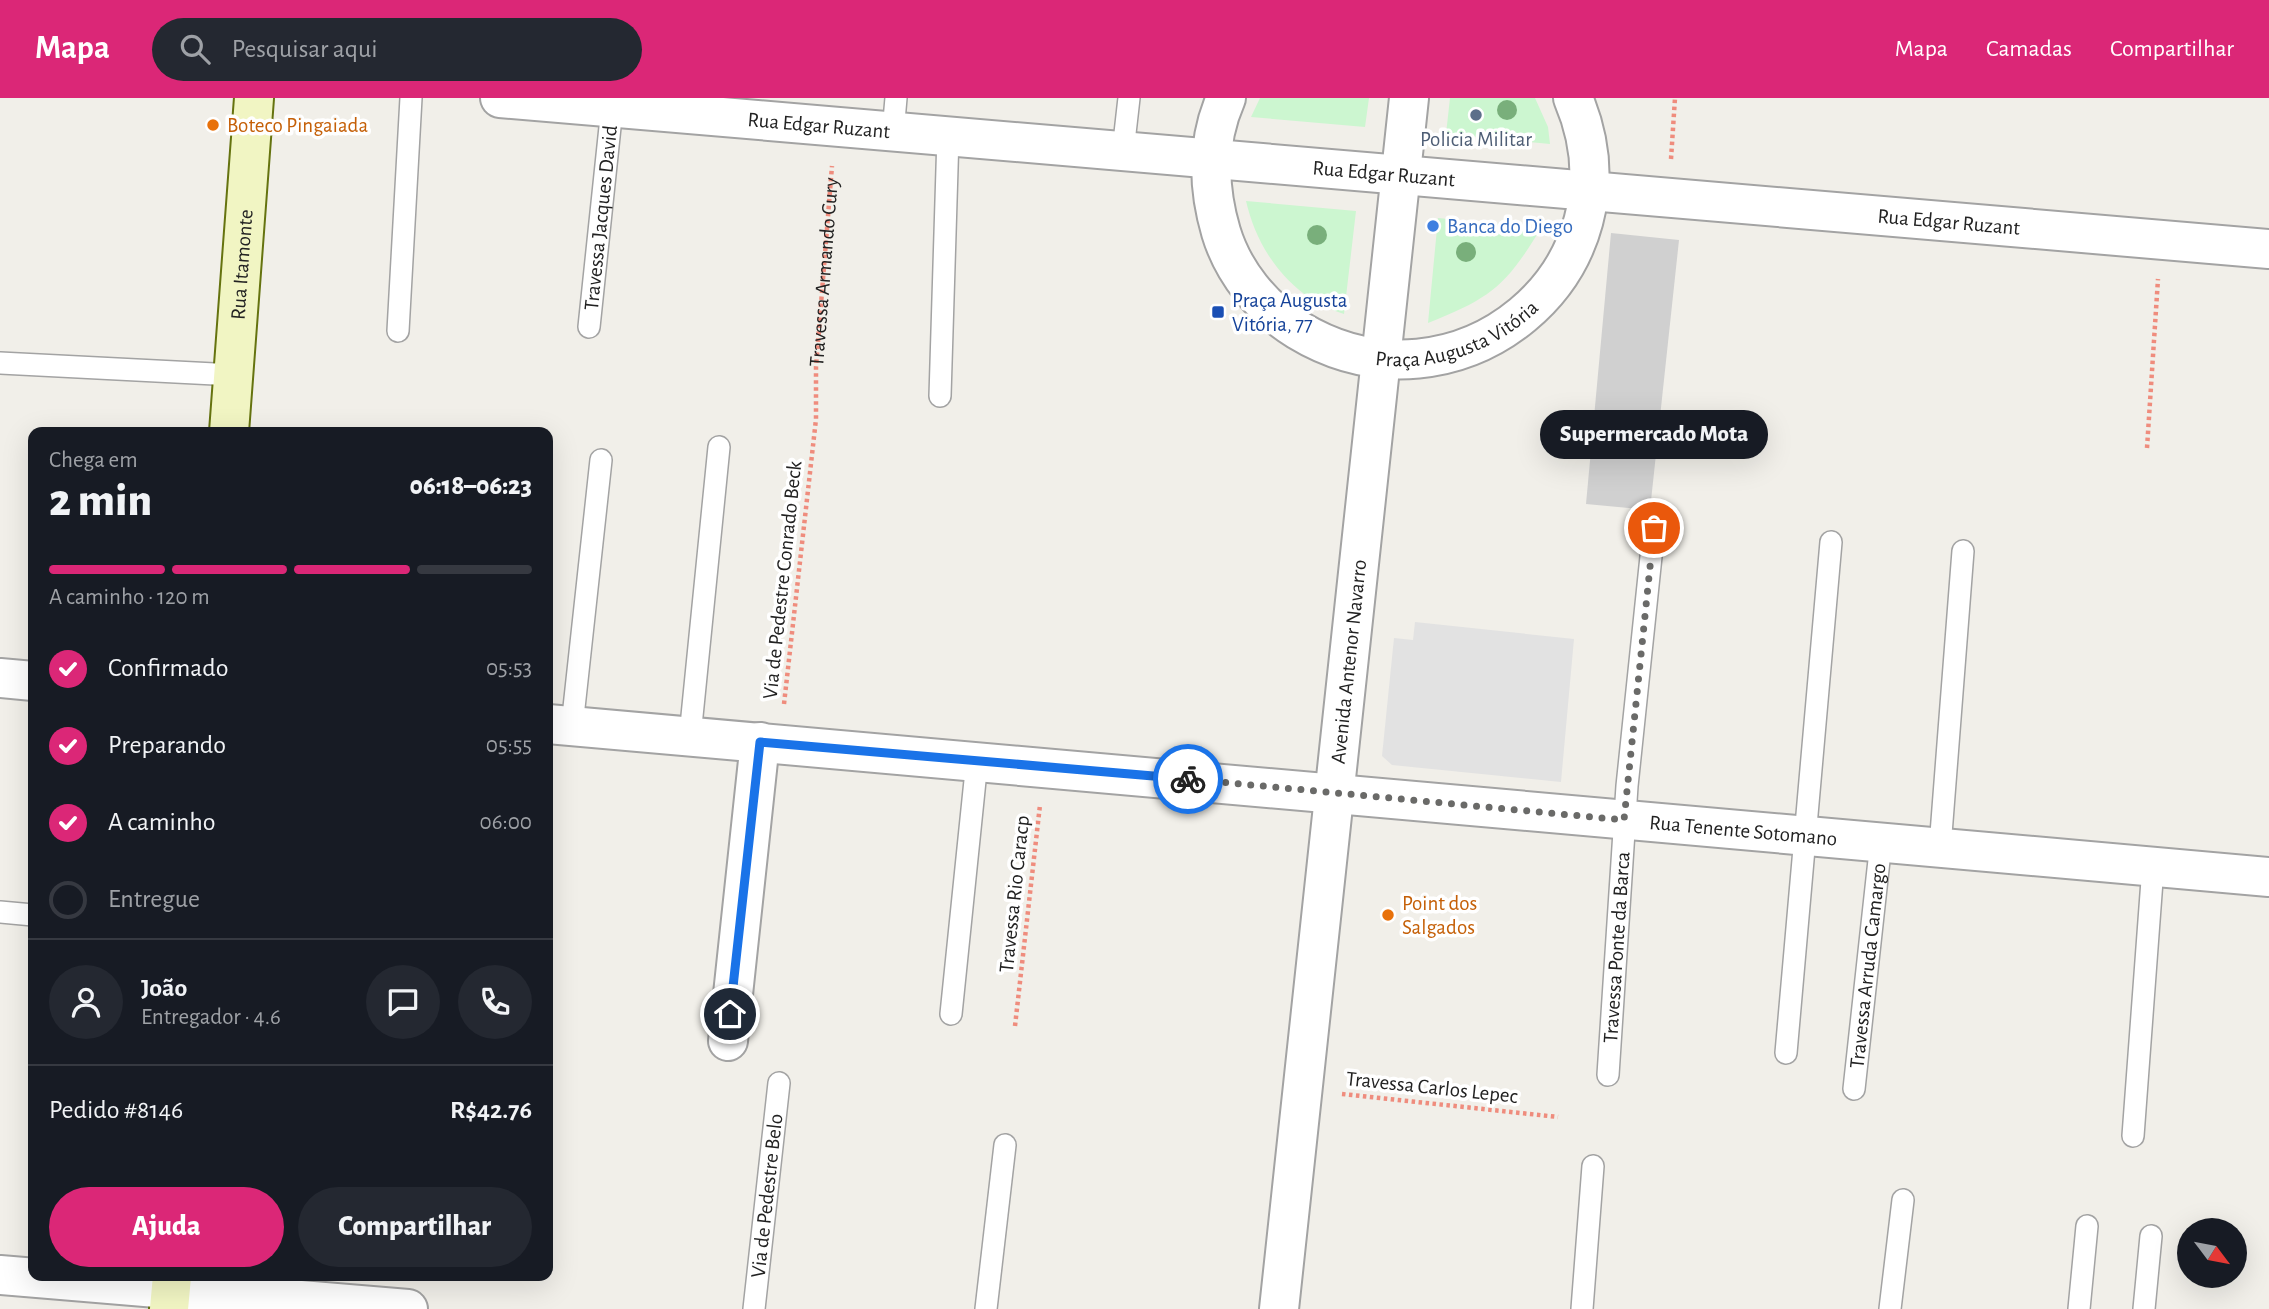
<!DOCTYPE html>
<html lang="pt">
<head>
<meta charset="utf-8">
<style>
  body { margin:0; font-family:"Alegreya Sans",sans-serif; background:#242831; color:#f1f3f6; height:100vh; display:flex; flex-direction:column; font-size:26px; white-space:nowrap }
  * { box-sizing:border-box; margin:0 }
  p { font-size:23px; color:#9ea1a6 }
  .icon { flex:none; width:38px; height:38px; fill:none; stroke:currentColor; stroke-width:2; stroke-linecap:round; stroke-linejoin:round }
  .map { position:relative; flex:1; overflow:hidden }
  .panel { position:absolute; left:28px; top:329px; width:525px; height:854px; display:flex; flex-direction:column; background:#171b24; border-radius:14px; box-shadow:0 7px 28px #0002 }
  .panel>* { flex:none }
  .needle { width:46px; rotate:122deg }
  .buttons { position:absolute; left:2177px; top:1120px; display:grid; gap:14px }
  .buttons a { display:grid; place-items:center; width:70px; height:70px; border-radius:50%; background:#171b24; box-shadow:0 7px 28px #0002; font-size:35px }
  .pin { position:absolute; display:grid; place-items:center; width:60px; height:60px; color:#fff; margin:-30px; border:4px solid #fff; border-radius:50%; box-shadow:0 2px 7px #0007 }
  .courier { position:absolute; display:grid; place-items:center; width:70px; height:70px; margin:-35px; border:5px solid #1a73e8; border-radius:50%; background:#fff; color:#222; box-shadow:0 2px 9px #0007 }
  .bubble { position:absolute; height:49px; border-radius:24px; background:#171b24; box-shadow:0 7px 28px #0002; font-size:23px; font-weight:800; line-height:49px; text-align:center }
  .overview em { font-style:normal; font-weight:800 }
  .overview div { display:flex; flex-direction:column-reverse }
  .overview { display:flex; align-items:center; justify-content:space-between; height:119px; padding:0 21px }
  h1 { font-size:46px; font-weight:800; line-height:52px }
  .bar { display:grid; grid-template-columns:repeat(4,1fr); gap:10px 7px; align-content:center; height:84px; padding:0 21px }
  .bar i { height:9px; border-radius:5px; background:#363941 }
  .bar .selected { background:#db2777 }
  .bar p { grid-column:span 4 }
  .line { display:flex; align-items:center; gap:18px; padding:0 21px; border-top:2px solid #363941 }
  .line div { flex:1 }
  .round { display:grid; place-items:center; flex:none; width:74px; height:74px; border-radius:37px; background:#242831 }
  ol { padding:0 21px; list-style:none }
  li { display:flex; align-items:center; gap:21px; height:77px }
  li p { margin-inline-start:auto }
  li .icon { padding:7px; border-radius:50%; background:#db2777; color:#fff; stroke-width:4 }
  li:last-child { color:#9ea1a6 }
  li i { width:38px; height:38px; border:4px solid #363941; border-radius:50% }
  .action { display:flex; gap:14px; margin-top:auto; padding:14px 21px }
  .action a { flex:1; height:80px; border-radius:42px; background:#db2777; color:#fff; font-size:28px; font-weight:800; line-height:80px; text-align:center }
  .action a+a { background:#242831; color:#f1f3f6 }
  header { display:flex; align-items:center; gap:42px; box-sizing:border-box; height:98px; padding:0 35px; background:#db2777; color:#fff }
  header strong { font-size:33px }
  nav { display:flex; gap:38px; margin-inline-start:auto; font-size:24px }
  .search { width:490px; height:63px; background:#242831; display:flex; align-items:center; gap:18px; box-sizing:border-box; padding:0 24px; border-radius:38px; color:#9ea1a6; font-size:26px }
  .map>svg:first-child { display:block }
  .religious { fill:#d0d0d0 }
  .park { fill:#ccf6d0 }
  .parking { fill:#e2e2e2 }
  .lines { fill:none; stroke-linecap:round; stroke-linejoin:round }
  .lane-casing { stroke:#a3a3a3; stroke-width:24 }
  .street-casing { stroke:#a3a3a3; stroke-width:42 }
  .secondary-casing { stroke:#65730f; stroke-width:42 }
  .path { stroke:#ef8c7d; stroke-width:4.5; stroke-dasharray:3.5 3.5; stroke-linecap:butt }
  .lane { stroke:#fff; stroke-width:21 }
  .street { stroke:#fff; stroke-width:38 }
  .secondary { stroke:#f1f5c3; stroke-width:38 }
  .tree { fill:#79af7b }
  .done { stroke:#6a6a68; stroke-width:7; stroke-dasharray:0 12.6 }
  .route { stroke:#1a73e8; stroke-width:9 }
  .service-dot { fill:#5c6f8a; stroke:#fff; stroke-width:2.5 }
  .food-dot { fill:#e8710a; stroke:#fff; stroke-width:2.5 }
  .shop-dot { fill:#3f7fe0; stroke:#fff; stroke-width:2.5 }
  .transit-dot { fill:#1a4fb4; stroke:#fff; stroke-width:2.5 }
  .labels { text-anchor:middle; stroke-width:7; stroke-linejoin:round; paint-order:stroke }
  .food-label { font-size:21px; fill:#c56008; stroke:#fff; text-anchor:start }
  .street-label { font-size:21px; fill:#222; stroke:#fff }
  .service-label { font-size:21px; fill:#4e5e75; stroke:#fff }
  .shop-label { font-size:21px; fill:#366cbe; stroke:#fff; text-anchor:start }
  .transit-label { font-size:21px; fill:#164399; stroke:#fff; text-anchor:start }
</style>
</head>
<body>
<header>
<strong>Mapa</strong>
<div class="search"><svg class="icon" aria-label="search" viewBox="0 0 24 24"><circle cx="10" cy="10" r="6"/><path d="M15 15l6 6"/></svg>Pesquisar aqui</div>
<nav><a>Mapa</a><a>Camadas</a><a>Compartilhar</a></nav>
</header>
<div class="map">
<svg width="2269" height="1211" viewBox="0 0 2269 1211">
  <rect width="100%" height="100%" fill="#f1efe9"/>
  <path class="religious" d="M 1611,135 L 1679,142 L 1650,412 L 1586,406 Z"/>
  <path class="park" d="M 1260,0 L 1369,0 L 1365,29 L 1251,19 Z
    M 1450,0 L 1535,0 L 1548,29 L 1550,46 L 1446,36 Z
    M 1246,103 L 1356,113 L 1344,216 C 1292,200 1258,155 1246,103 Z
    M 1438,120 L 1541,130 C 1506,188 1491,200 1428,225 Z"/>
  <path class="parking" d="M 1415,524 L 1574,541 L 1561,684 L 1392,667 L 1382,658 L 1394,540 L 1413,542 Z"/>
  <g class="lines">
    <defs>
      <g id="lane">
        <path d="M 893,34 L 896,0"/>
        <path d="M 1123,53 L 1129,0"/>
        <path id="s2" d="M 589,229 L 612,10"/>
        <path d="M 398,233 L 411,0"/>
        <path d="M 0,265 L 234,277"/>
        <path d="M 940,298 L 948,38"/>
        <path d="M 572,628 L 601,362"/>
        <path d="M 690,638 L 719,349"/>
        <path d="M 1940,749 L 1963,453"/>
        <path d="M 0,814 L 33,817"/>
        <path d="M 951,916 L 977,663"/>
        <path d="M 1786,955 L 1831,444"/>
        <path id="s3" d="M 1608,977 L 1627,688 L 1654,430"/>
        <path id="s4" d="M 1854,991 L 1881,744"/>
        <path d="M 2133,1038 L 2153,769"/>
        <path id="s5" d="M 754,1211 L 779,985"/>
        <path d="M 986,1211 L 1005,1047"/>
        <path d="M 1582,1211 L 1593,1068"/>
        <path d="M 1890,1211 L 1903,1102"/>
        <path d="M 2079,1211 L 2087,1128"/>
        <path d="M 2144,1211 L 2151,1138"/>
      </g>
      <g id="street">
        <path id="s6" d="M 500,0 L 2269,151"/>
        <path id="s7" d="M 1226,0 C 1207,43 1208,90 1221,134 C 1233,174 1262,210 1298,232 C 1456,328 1647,173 1573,0"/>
        <path d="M 0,580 L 33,583"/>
        <path id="s8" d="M 548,626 L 2269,779"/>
        <path d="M 728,943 L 760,644"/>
        <path d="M 0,1177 L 408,1211"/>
        <path id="s9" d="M 1279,1211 L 1409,0"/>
      </g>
      <g id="secondary">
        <path id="s10" d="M 229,334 L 254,0"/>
        <path d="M 169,1211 L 172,1178"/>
      </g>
    </defs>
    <use href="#lane" class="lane-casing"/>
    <use href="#street" class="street-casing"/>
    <use href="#secondary" class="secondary-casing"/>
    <g class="path">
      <path d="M 1671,61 L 1675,0"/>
      <path d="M 2147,350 L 2158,181"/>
      <path id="s1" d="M 784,606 L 816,321 L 816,269 L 832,68"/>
      <path d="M 1015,928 L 1040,707"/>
      <path d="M 1342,996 L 1558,1019"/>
    </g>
    <use href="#lane" class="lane"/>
    <use href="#street" class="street"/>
    <use href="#secondary" class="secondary"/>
  </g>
  <g class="tree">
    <circle cx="1507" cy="12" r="10"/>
    <circle cx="1317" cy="137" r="10"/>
    <circle cx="1466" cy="154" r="10"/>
  </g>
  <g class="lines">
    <path class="done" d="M 1188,681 L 1624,722 L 1654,430"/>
    <path class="route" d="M 730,916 L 760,644 L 1188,681"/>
  </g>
  <circle class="service-dot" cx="1476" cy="17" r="7"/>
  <g class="food-dot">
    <circle cx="213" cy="27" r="7"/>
    <circle cx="1388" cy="817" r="7"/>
  </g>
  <circle class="shop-dot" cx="1433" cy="128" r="7"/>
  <rect class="transit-dot" x="1211" y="207" width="14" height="14" rx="3.5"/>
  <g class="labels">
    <g class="food-label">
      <text x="227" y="34">Boteco Pingaiada</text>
      <text x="1402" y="812">Point dos<tspan x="1402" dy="24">Salgados</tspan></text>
    </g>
    <g class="street-label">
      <text dy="7" stroke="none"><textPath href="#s6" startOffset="320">Rua Edgar Ruzant</textPath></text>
      <text dy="7" stroke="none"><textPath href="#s6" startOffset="887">Rua Edgar Ruzant</textPath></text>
      <text dy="7" stroke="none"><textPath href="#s2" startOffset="110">Travessa Jacques David</textPath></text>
      <text dy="7" stroke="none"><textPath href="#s6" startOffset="1454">Rua Edgar Ruzant</textPath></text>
      <text dy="7" stroke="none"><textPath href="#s10" startOffset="168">Rua Itamonte</textPath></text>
      <text dy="7" stroke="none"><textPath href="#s1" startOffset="434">Travessa Armando Cury</textPath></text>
      <text dy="7" stroke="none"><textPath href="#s7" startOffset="434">Praça Augusta Vitória</textPath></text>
      <text transform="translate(782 482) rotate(-84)" y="7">Via de Pedestre Conrado Beck</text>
      <text dy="7" stroke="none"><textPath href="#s9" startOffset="651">Avenida Antenor Navarro</textPath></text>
      <text dy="7" stroke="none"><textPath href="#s8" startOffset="1200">Rua Tenente Sotomano</textPath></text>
      <text transform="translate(1014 796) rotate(-84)" y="7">Travessa Rio Caracp</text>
      <text dy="7" stroke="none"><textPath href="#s3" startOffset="128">Travessa Ponte da Barca</textPath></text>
      <text dy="7" stroke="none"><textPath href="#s4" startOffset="124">Travessa Arruda Camargo</textPath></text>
      <text transform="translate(1432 989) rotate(6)" y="7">Travessa Carlos Lepec</text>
      <text dy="7" stroke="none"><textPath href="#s5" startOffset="114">Via de Pedestre Belo</textPath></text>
    </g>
    <g class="service-label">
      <text x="1476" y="48">Policia Militar</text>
    </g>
    <g class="shop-label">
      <text x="1447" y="135">Banca do Diego</text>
    </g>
    <g class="transit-label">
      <text x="1232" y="209">Praça Augusta<tspan x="1232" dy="24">Vitória, 77</tspan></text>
    </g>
  </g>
</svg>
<div class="buttons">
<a><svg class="needle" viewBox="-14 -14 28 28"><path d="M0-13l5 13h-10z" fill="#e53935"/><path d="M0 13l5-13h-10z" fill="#9ea1a6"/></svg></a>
</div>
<div class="pin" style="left:1654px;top:430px;background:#ea580c"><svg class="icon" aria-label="bag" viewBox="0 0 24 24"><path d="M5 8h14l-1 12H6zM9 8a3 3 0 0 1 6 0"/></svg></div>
<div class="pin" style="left:730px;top:916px;background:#1f2937"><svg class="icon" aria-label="home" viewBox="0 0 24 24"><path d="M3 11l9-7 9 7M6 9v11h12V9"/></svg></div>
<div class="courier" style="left:1188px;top:681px"><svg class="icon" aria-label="bike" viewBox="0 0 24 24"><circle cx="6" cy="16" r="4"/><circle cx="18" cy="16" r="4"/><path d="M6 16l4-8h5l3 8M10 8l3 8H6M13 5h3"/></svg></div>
<div class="bubble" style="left:1540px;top:312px;width:228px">Supermercado Mota</div>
<section class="panel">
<div class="overview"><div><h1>2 min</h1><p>Chega em</p></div><em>06:18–06:23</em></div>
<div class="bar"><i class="selected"></i><i class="selected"></i><i class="selected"></i><i></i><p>A caminho · 120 m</p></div>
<ol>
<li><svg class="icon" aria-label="check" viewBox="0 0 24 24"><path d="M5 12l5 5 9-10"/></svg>Confirmado<p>05:53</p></li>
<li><svg class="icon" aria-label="check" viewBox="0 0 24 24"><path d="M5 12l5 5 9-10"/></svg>Preparando<p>05:55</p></li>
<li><svg class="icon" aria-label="check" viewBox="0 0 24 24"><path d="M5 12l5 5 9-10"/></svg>A caminho<p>06:00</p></li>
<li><i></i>Entregue</li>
</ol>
<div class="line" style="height:126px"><a class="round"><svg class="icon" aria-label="person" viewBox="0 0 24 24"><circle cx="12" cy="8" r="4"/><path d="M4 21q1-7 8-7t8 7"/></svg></a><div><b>João</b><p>Entregador · 4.6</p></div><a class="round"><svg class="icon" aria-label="chat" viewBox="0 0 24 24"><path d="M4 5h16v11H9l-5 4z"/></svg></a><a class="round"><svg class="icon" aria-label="phone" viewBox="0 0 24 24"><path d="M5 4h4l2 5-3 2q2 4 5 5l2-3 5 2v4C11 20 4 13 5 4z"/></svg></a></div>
<div class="line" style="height:91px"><div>Pedido #8146</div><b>R$42.76</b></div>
<div class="action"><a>Ajuda</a><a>Compartilhar</a></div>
</section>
</div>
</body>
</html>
